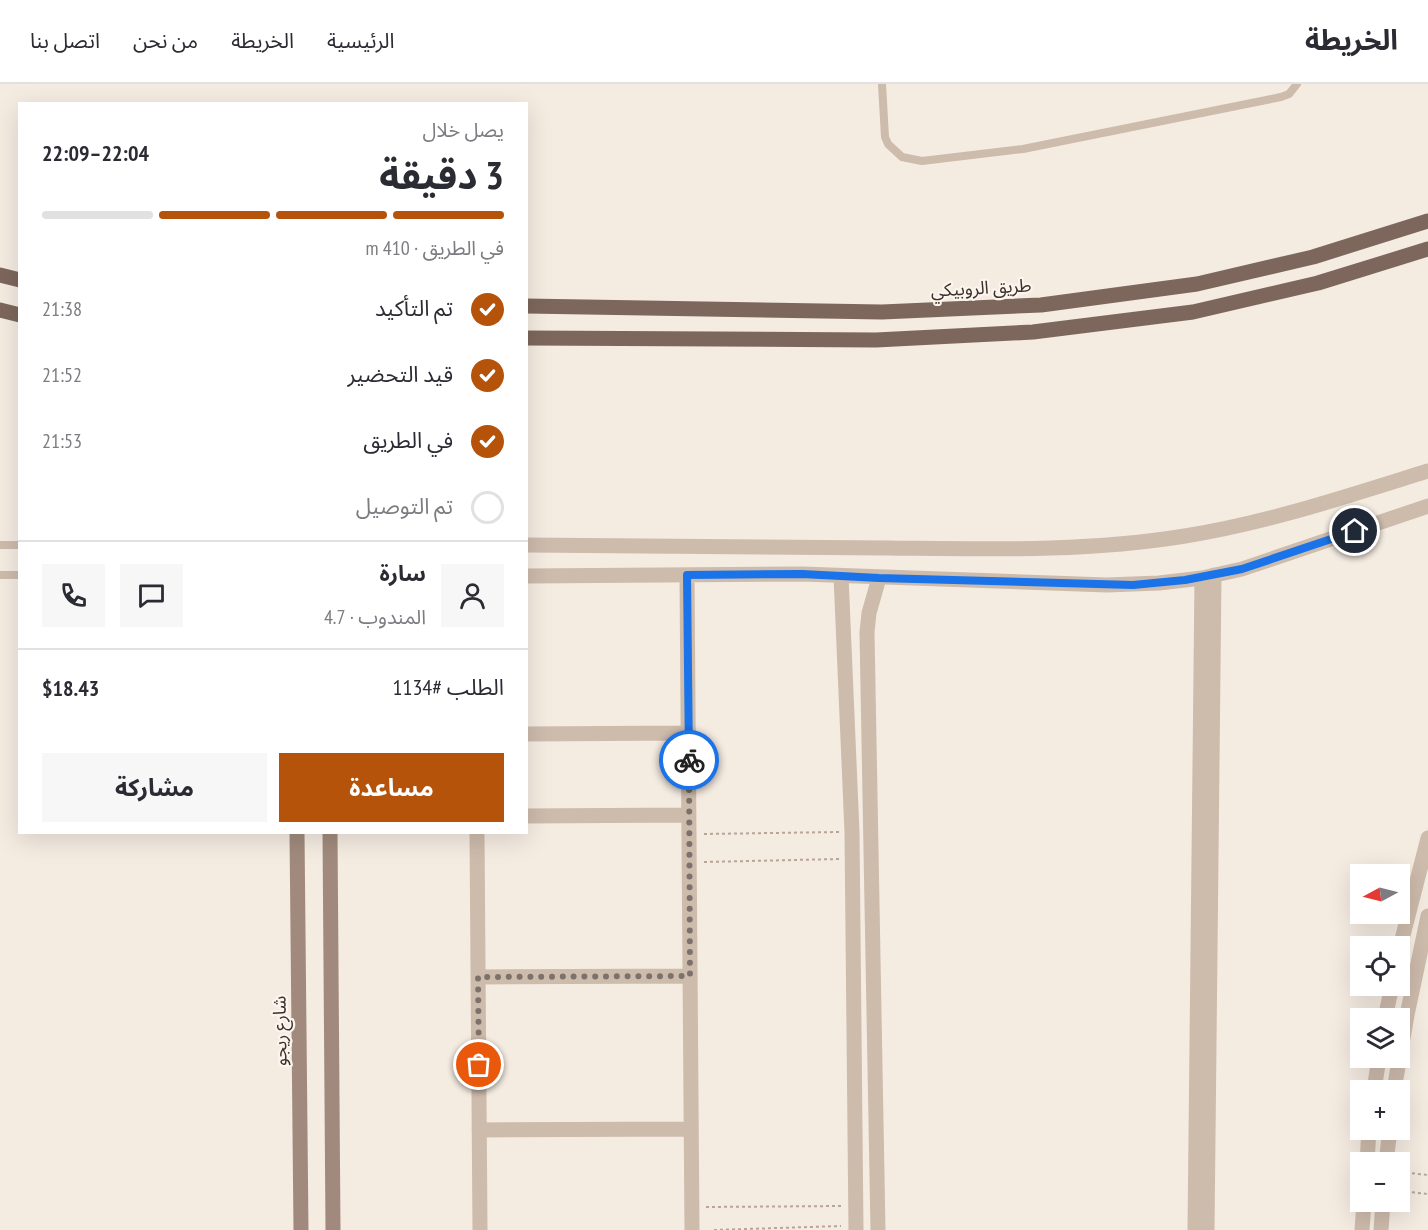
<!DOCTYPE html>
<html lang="ar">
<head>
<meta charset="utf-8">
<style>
  body { margin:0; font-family:"PT Sans Narrow","Noto Sans Arabic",sans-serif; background:#f7f7f7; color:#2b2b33; direction:rtl; height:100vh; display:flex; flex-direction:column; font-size:22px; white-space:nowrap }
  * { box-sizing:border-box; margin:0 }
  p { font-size:20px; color:#7c7c81 }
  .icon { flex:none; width:33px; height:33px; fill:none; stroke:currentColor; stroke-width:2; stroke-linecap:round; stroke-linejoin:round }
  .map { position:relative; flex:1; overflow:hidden; direction:ltr }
  .panel { position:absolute; left:18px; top:18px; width:510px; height:732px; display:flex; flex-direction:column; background:#fff; border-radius:0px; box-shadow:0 6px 24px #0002; direction:rtl }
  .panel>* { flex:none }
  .needle { width:39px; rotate:263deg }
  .fabs { position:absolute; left:1350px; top:780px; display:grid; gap:12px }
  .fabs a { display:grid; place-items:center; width:60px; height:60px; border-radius:0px; background:#fff; box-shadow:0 6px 24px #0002; font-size:30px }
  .pin { position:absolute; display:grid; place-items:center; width:51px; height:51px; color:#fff; margin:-26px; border:3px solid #fff; border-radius:50%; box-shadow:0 2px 6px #0007 }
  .courier { position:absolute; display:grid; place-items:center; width:60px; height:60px; margin:-30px; border:4px solid #1a73e8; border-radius:50%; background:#fff; color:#222; box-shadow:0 2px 8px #0007 }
  .head em { font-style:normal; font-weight:700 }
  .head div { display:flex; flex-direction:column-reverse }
  .head { display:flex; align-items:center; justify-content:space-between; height:102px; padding:0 24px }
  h1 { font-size:39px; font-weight:700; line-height:45px }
  .bar { display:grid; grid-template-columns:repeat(4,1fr); gap:9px 6px; align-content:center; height:72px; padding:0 24px }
  .bar i { height:8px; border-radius:4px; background:#e1e1e2 }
  .bar .current { background:#b45309 }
  .bar p { grid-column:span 4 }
  .line { display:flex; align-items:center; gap:15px; padding:0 24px; border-top:2px solid #e1e1e2 }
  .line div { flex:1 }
  .round { display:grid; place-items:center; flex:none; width:63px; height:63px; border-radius:0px; background:#f7f7f7 }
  ol { padding:0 24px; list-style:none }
  li { display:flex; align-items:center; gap:18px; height:66px }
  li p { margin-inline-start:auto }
  li .icon { padding:6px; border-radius:50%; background:#b45309; color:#fff; stroke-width:4 }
  li:last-child { color:#7c7c81 }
  li i { width:33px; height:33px; border:3px solid #e1e1e2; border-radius:50% }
  .primary-button { display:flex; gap:12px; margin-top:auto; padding:12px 24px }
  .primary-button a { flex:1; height:69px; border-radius:0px; background:#b45309; color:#fff; font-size:24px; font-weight:700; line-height:69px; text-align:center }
  .primary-button a+a { background:#f7f7f7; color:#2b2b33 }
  header { display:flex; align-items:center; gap:36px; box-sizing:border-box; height:84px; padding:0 30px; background:#fff; border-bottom:2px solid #e1e1e2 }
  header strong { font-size:28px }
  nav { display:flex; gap:33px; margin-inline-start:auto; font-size:21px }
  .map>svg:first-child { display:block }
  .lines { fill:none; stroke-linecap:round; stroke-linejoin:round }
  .path { stroke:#b9a596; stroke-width:2; stroke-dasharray:3 3; stroke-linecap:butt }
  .lane { stroke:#cdbbac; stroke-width:8 }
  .street { stroke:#cdbbac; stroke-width:15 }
  .secondary { stroke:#a18a7d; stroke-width:15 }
  .primary { stroke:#7d675c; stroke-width:15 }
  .done { stroke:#7c716b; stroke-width:6; stroke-dasharray:0 10.8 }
  .route { stroke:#1a73e8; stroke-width:8 }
  .labels { text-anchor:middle; stroke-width:4.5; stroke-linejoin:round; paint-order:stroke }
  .street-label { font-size:18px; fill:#3b302b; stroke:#fbf5ee }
</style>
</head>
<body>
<header>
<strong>الخريطة</strong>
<nav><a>الرئيسية</a><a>الخريطة</a><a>من نحن</a><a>اتصل بنا</a></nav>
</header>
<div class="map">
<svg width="1428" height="1146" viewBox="0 0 1428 1146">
  <rect width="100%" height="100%" fill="#f4ebe1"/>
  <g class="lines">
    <path class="path" d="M 704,750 L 839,748
      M 704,778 L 839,775
      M 1400,1088 L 1428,1091
      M 1400,1107 L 1428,1110
      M 706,1123 L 842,1122
      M 714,1146 L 841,1142"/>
    <path class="lane" d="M 882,0 L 885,53 L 888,60 L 902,73 L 922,77 L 1023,65 L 1281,13 L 1289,10 L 1297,0
      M 0,461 L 20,461
      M 0,491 L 20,491"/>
    <path class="street" d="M 526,461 C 647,461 768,463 888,464 C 987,465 1086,468 1185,452 C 1267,439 1348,412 1428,387
      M 687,491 L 692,1146
      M 526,492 L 802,490 L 1107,501 L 1159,499 L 1202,494 L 1242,485 L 1428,422
      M 841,492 L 852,748 L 856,1146
      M 526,650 L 688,649
      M 526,732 L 689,731
      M 477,748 L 480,1146
      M 1400,863 L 1428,754
      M 478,893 L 690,892
      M 1385,934 L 1392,902
      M 1374,1006 L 1379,974
      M 1394,1006 L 1407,931 L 1428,832
      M 479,1046 L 691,1045
      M 1367,1078 L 1369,1046
      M 1386,1078 L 1390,1046
      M 878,1146 L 867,548 L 869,529 L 879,494
      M 1195,1146 L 1202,494
      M 1207,1146 L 1214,491
      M 1362,1146 L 1364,1118
      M 1381,1146 L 1383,1118"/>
    <path class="secondary" d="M 297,748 L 301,1146
      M 330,748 L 333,1146"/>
    <path class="primary" d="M 0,191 L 20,196
      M 526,222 L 882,228 L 1041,221 L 1197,200 L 1313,173 L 1428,137
      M 0,226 L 20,231
      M 526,254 L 876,256 L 1033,248 L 1193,228 L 1318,199 L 1428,165"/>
  </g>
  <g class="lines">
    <path class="done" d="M 479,981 L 478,893 L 690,892 L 689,676"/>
    <path class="route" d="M 689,676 L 687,491 L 802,490 L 879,494 L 1133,501 L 1185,496 L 1242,485 L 1355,447"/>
  </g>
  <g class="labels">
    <g class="street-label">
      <text transform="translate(981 204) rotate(-3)" y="6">طريق الروبيكي</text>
      <text transform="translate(280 947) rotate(-91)" y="6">شارع ريجو</text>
    </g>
  </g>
</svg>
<div class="fabs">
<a><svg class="needle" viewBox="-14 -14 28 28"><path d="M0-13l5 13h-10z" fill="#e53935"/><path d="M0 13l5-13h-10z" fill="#7c7c81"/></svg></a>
<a><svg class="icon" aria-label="locate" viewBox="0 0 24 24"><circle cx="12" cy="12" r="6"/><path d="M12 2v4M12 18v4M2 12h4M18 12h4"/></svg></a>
<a><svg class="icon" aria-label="layers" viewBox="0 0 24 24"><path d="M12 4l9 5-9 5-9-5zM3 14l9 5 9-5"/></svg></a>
<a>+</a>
<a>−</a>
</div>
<div class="pin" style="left:479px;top:981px;background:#ea580c"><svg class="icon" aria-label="bag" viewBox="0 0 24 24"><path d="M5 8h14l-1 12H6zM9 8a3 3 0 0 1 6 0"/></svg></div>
<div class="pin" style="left:1355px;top:447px;background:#1f2937"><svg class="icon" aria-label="home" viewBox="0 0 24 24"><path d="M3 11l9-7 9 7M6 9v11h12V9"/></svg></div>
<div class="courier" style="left:689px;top:676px"><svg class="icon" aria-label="bike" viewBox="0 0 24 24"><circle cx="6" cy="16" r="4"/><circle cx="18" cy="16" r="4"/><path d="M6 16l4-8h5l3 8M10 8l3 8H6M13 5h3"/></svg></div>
<section class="panel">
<div class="head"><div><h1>3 دقيقة</h1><p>يصل خلال</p></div><em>22:04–22:09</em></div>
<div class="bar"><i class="current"></i><i class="current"></i><i class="current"></i><i></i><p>في الطريق · 410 m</p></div>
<ol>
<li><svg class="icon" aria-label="check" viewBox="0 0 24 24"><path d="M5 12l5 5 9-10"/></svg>تم التأكيد<p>21:38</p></li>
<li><svg class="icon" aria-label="check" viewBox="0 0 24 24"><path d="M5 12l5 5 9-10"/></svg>قيد التحضير<p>21:52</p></li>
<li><svg class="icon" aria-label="check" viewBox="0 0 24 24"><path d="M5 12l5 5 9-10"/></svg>في الطريق<p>21:53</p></li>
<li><i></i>تم التوصيل</li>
</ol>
<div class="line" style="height:108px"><a class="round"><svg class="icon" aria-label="person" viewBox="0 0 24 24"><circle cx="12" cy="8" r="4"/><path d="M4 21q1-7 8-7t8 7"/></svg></a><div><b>سارة</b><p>المندوب · 4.7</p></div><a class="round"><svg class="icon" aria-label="chat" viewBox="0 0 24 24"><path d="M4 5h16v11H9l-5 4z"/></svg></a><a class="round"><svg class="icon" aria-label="phone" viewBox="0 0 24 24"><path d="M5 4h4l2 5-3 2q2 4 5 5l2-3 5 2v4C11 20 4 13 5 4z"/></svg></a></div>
<div class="line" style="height:78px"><div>الطلب #1134</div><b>$18.43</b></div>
<div class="primary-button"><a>مساعدة</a><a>مشاركة</a></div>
</section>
</div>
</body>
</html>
